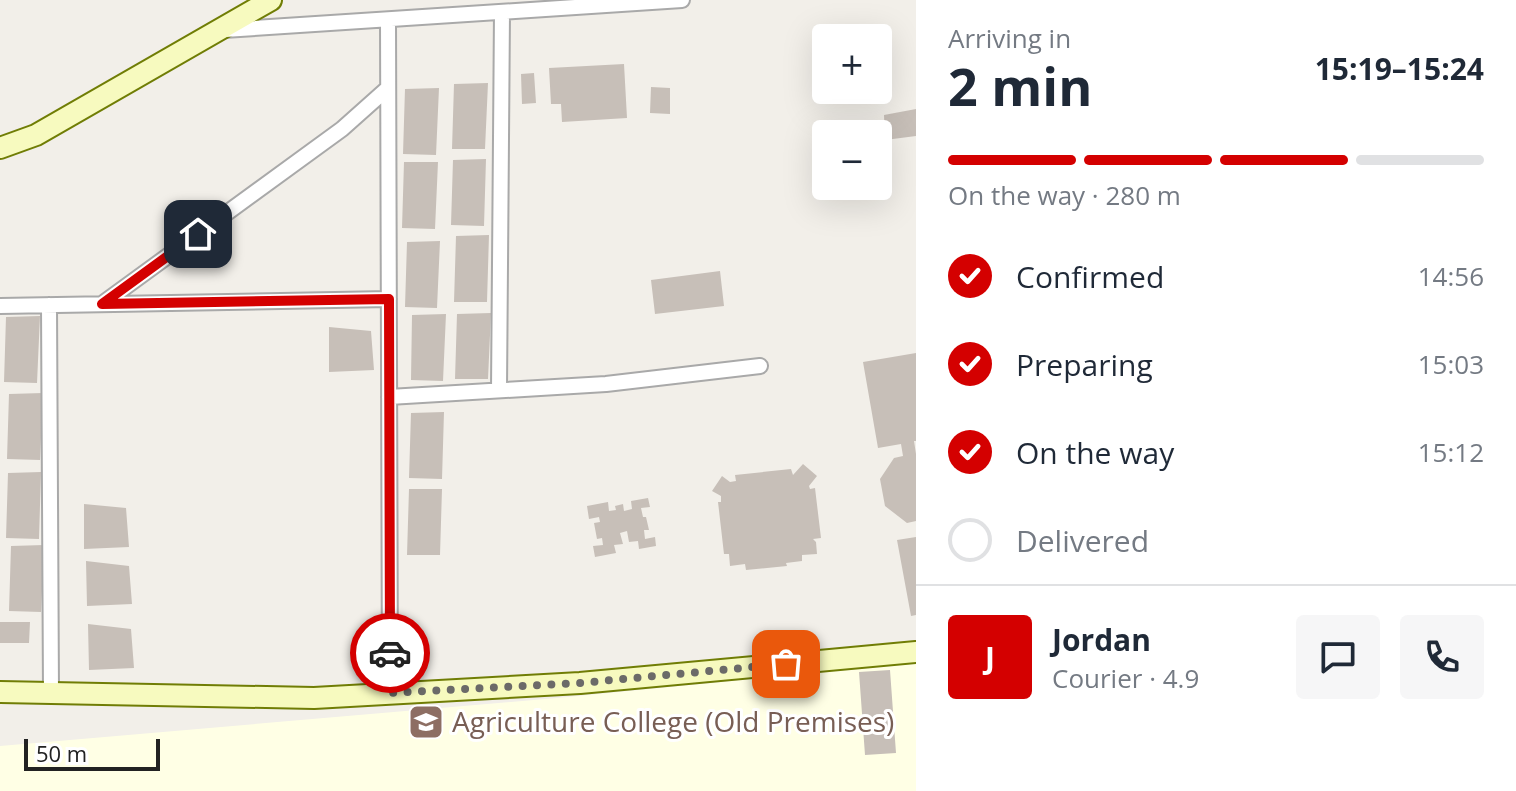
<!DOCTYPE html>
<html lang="en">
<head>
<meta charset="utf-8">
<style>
  body { margin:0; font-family:"Open Sans",sans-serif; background:#f6f6f7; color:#1f2937; height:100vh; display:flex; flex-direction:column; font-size:30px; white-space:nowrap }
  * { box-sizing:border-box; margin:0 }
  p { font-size:26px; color:#747a83 }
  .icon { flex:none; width:44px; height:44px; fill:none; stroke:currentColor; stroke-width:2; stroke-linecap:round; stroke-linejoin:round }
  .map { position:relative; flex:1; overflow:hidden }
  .drawer { display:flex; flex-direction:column; background:#fff; width:600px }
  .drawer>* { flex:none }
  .buttons { position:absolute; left:812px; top:24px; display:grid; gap:16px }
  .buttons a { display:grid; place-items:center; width:80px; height:80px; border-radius:8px; background:#fff; box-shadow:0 8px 32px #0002; font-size:40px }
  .scale { position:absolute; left:24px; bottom:20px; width:136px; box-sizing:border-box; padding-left:8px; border:4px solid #222; border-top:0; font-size:22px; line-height:28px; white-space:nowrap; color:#222; -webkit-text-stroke:6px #fff; paint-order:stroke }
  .pin { position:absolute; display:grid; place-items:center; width:68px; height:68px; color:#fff; margin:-34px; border-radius:16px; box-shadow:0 4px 12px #0006 }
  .courier { position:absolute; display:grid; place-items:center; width:80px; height:80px; margin:-40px; border:6px solid #d40000; border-radius:50%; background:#fff; color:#222; box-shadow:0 2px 10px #0007 }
  .overview em { font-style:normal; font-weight:700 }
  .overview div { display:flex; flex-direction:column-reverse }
  .overview { display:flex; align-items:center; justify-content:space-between; height:136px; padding:0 32px }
  h1 { font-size:52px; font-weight:700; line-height:60px }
  .bar { display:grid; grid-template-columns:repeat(4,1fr); gap:12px 8px; align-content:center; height:96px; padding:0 32px }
  .bar i { height:10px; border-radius:6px; background:#e0e1e3 }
  .bar .on { background:#d40000 }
  .bar p { grid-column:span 4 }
  .line { display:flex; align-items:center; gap:20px; padding:0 32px; border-top:2px solid #e0e1e3 }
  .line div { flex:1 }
  .round { display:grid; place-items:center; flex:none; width:84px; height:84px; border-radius:8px; background:#f6f6f7 }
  ol { padding:0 32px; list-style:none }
  li { display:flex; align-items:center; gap:24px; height:88px }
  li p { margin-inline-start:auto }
  li .icon { padding:8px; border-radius:50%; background:#d40000; color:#fff; stroke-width:4 }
  li:last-child { color:#747a83 }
  li i { width:44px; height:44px; border:4px solid #e0e1e3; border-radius:50% }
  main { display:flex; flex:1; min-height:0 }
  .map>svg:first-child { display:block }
  .education { fill:#ffffe5 }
  .building { fill:#c7bfb8 }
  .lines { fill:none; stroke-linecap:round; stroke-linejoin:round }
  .street-casing { stroke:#a9a9a9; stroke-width:18 }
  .secondary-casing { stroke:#707d05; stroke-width:24 }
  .street { stroke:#fff; stroke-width:14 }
  .secondary { stroke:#f7fabf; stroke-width:20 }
  .done { stroke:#6b6a68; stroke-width:8; stroke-dasharray:0 14.4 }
  .route { stroke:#d40000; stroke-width:10 }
  .labels { text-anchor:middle; stroke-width:6; stroke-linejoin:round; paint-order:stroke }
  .education-label { font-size:28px; fill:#785e54; stroke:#fff; text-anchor:start }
</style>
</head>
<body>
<main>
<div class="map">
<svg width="916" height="791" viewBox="0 0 916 791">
  <rect width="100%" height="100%" fill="#f2efe9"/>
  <path class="education" d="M 916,663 L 916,791 L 0,791 L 0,746 L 568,697 Z"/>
  <path class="building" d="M 624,64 L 627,118 L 562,122 L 561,104 L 551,104 L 549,68 Z
    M 534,73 L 536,103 L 522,104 L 521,74 Z
    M 488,83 L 485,149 L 452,149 L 454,84 Z
    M 651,87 L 670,88 L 670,114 L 650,113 Z
    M 439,88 L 436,155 L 403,154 L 405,89 Z
    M 916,109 L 916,136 L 885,140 L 884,115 Z
    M 486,159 L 484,226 L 451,225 L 453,160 Z
    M 404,162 L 438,162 L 435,229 L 402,228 Z
    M 489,235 L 487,302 L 454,302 L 456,236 Z
    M 440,241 L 437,308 L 405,307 L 407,242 Z
    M 720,271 L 724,306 L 655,314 L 651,280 Z
    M 491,313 L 488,379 L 455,379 L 457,314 Z
    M 446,314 L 443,381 L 411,380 L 412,315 Z
    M 40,316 L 37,383 L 4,382 L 6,317 Z
    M 329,327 L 371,331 L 374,370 L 329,372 Z
    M 916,353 L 916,441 L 914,441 L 916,454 L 916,521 L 907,523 L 885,506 L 880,479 L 894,458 L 903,456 L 901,444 L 878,448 L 863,362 Z
    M 43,393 L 40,460 L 7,459 L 9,394 Z
    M 444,412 L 442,479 L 409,478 L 411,413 Z
    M 803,464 L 817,476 L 809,486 L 810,489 L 815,488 L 821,538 L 813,539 L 816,542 L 817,554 L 802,555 L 802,561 L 786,563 L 787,566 L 746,570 L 745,564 L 730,566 L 729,554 L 724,554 L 718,502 L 721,502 L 721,496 L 712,491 L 722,476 L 730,482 L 736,481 L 735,475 L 791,469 L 793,475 Z
    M 41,472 L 39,539 L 6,538 L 8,473 Z
    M 409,489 L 442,489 L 440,555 L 407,555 Z
    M 648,498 L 650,507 L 641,508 L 643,517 L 646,517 L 649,530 L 644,530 L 645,539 L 655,537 L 656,546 L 639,549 L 638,541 L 629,542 L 627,531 L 620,533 L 623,544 L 614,545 L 616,553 L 595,557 L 593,546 L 603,545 L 602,538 L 597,539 L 594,523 L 600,522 L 599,517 L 589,519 L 587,506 L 608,502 L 609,511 L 616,510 L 615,506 L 623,504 L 624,511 L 632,509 L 631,501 Z
    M 84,504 L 126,508 L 129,547 L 84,549 Z
    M 916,537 L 916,615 L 911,616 L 897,540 Z
    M 44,545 L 41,612 L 9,611 L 11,546 Z
    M 86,561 L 129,566 L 132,604 L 87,606 Z
    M 0,622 L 30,622 L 29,643 L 0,643 Z
    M 88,624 L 131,629 L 134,668 L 89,670 Z
    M 890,670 L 896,753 L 865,755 L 859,672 Z"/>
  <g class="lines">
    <defs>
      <path id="street" d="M 388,20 L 390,693
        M 224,30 L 682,0
        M 102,304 L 342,129 L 388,88
        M 49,305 L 51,693
        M 0,306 L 389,299
        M 499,390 L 502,12
        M 389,397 L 606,384 L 760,366"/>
      <path id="secondary" d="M 0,148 L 36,135 L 271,0
        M 0,692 L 314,698 L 580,683 L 916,652"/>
    </defs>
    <use href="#street" class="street-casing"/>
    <use href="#secondary" class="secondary-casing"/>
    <use href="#street" class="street"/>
    <use href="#secondary" class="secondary"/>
  </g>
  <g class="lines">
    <path class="done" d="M 390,653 L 390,693 L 580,683 L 786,664"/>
    <path class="route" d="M 198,234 L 102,304 L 389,299 L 390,653"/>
  </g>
  <defs>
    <symbol id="university-square" viewBox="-11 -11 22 22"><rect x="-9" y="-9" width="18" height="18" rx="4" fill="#8d6e63" stroke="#fff"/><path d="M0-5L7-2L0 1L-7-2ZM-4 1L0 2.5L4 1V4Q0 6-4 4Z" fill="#fff"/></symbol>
  </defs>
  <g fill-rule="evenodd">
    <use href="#university-square" x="406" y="702" width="40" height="40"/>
  </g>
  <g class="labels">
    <g class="education-label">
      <text x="452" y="732">Agriculture College (Old Premises)</text>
    </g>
  </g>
</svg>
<div class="buttons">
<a>+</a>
<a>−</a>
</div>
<div class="scale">50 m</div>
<div class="pin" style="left:786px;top:664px;background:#ea580c"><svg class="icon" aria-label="bag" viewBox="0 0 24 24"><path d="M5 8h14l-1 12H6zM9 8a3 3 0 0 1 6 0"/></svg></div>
<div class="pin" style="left:198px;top:234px;background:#1f2937"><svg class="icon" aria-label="home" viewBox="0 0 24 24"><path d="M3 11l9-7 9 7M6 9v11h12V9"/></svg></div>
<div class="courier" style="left:390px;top:653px"><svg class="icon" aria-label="car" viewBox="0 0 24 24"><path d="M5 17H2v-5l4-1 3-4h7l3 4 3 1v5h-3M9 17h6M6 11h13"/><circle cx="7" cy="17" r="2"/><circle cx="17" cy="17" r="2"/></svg></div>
</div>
<section class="drawer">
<div class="overview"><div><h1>2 min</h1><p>Arriving in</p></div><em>15:19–15:24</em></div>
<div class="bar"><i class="on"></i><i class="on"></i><i class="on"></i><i></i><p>On the way · 280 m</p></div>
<ol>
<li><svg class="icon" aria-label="check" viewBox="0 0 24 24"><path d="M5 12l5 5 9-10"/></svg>Confirmed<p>14:56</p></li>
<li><svg class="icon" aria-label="check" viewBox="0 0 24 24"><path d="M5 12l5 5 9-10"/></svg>Preparing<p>15:03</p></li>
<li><svg class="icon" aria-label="check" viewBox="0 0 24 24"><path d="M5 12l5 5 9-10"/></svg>On the way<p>15:12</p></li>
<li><i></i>Delivered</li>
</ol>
<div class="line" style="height:144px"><b class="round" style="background:#d40000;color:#fff">J</b><div><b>Jordan</b><p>Courier · 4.9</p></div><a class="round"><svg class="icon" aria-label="chat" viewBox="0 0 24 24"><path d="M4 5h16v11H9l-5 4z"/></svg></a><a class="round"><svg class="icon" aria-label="phone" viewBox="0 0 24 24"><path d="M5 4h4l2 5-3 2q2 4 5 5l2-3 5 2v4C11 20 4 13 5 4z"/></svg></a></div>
</section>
</main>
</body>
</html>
